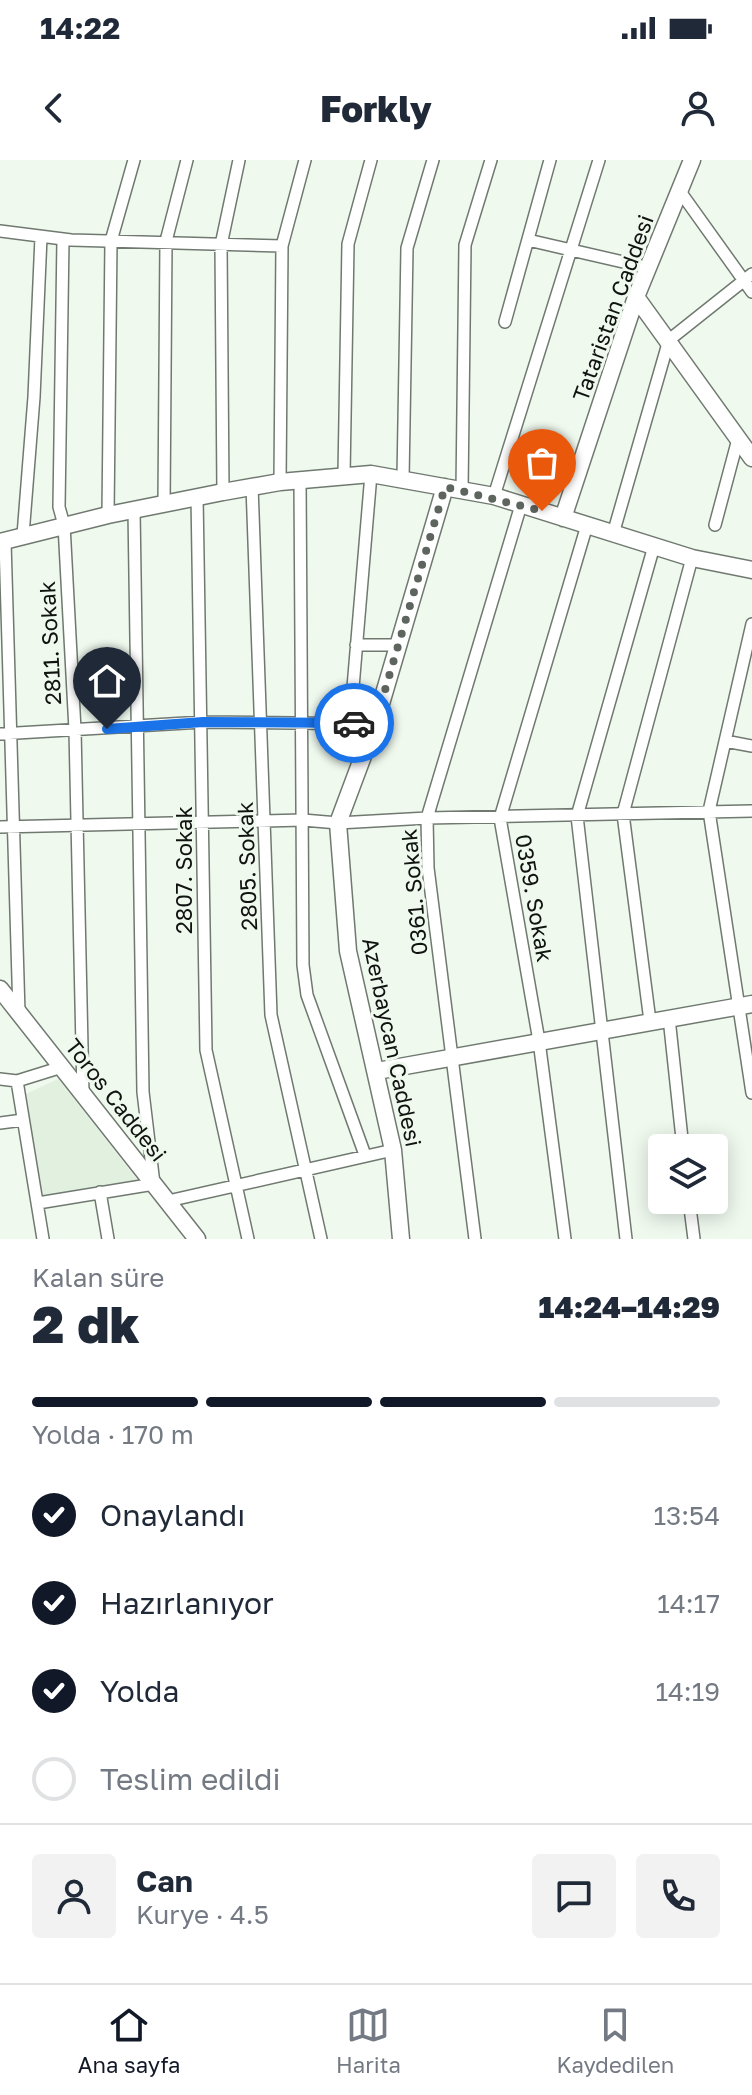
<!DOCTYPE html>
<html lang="tr">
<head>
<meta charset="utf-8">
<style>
  body { margin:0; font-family:"Golos Text",sans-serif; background:#f2f2f3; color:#1f2937; height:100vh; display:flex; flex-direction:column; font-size:30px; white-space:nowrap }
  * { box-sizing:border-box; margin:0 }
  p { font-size:26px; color:#747a83 }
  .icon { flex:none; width:44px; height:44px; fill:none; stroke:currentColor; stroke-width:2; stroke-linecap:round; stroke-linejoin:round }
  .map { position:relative; height:1079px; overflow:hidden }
  .sheet { display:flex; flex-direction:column; background:#fff; flex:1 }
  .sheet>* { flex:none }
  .controls { position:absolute; left:648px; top:974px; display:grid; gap:16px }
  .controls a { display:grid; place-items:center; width:80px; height:80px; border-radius:8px; background:#fff; box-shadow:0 4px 20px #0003; font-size:40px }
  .pin { position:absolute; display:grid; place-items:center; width:68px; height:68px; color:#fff; margin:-82px -34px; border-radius:50% 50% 50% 0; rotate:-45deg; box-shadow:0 0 8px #0007 }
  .pin .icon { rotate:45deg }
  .courier { position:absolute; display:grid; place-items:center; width:80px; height:80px; margin:-40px; border:6px solid #1a73e8; border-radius:50%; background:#fff; color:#222; box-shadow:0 2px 10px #0007 }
  .overview em { font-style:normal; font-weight:800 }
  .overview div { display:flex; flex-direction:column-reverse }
  .overview { display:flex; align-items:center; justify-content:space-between; height:136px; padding:0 32px }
  h1 { font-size:52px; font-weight:800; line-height:60px }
  .bar { display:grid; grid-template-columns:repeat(4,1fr); gap:12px 8px; align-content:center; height:96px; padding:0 32px }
  .bar i { height:10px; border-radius:6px; background:#e0e1e3 }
  .bar .on { background:#111827 }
  .bar p { grid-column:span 4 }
  .line { display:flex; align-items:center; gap:20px; padding:0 32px; border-top:2px solid #e0e1e3 }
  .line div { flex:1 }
  .round { display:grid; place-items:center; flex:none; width:84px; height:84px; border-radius:8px; background:#f2f2f3 }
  ol { padding:0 32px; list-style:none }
  li { display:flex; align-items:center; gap:24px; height:88px }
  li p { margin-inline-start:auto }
  li .icon { padding:8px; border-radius:50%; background:#111827; color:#fff; stroke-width:4 }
  li:last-child { color:#747a83 }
  li i { width:44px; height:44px; border:4px solid #e0e1e3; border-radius:50% }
  .status { display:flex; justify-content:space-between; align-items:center; height:56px; padding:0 40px; background:#fff; direction:ltr }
  .status svg { height:22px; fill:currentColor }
  header { display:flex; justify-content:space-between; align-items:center; height:104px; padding:0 32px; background:#fff; font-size:36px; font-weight:800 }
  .menu { display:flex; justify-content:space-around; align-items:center; height:112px; border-top:2px solid #e0e1e3; background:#fff; font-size:22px; color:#747a83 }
  .menu a { display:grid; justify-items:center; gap:4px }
  .menu .on { color:#111827 }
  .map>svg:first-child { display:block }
  .built { fill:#e1f0df }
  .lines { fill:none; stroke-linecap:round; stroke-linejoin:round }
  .street-casing { stroke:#707970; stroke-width:14 }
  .secondary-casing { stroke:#707970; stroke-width:19 }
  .street { stroke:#fff; stroke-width:11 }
  .secondary { stroke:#fff; stroke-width:16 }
  .done { stroke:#5e645e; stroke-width:8; stroke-dasharray:0 14.4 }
  .route { stroke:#1a73e8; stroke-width:10 }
  .labels { text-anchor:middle; stroke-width:6; stroke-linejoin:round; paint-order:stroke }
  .street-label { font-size:22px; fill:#101310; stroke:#eff9ee }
</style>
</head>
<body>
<div class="status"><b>14:22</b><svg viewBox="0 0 49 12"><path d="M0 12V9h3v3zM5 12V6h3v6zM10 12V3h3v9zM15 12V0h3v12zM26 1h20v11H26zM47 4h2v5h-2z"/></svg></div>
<header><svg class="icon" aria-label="back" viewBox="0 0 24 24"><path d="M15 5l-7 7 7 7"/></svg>Forkly<svg class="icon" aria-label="person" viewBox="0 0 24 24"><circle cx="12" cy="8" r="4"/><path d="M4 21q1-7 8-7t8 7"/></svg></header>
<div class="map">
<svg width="752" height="1079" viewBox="0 0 752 1079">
  <rect width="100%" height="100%" fill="#eff9ee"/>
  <path class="built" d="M 58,919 L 139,1022 L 41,1038 L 26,934 Z"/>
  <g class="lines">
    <defs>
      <path id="street" d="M 679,30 L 752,132
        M 0,71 L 71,80 L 282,86
        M 63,79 L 59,347 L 64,365 L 75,570 L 83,933
        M 528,80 L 649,108
        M 505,162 L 550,0
        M 344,315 L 348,84 L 371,0
        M 403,319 L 407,88 L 433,0
        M 300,320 L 303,805 L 307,835 L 365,995
        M 280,322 L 282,86 L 305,0
        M 252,326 L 271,855 L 321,1079
        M 462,331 L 465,85 L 491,0
        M 223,332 L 221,85 L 239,0
        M 197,336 L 206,890 L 248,1079
        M 494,336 L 599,0
        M 164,345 L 166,81 L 187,0
        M 108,355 L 111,81 L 134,0
        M 715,365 L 738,279
        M 613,374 L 669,180 L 752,114
        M 23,375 L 34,237 L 41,77
        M 5,382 L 19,853
        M 752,464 L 709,651 L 752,933
        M 356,485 L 399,485
        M 350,563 L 371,314
        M 0,574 L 203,562 L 375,564
        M 725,581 L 752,586
        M 0,667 L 303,660 L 338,663 L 427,658 L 752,651
        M 669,858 L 683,988
        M 650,861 L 623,654 L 692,398
        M 0,919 L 17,921 L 62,907
        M 17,921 L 43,1079
        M 0,963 L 23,960
        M 100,1032 L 108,1079
        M 689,1040 L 694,1079
        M 168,1041 L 393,990
        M 38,1043 L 154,1024 L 143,932 L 134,350
        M 475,1079 L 428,708 L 427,658 L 521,345
        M 565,1079 L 539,881 L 500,658 L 587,365
        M 626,1079 L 577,656 L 654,386"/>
      <path id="secondary" d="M 636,137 L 752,298
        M 563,358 L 636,137 L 692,0
        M 0,382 L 108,355 L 223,332 L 280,322 L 371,314 L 494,336 L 692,398 L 752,410
        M 0,829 L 197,1079
        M 377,911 L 752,844
        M 401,1079 L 393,990 L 348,791 L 338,663 L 375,564 L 445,327"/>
    </defs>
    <use href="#street" class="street-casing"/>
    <use href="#secondary" class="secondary-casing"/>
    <use href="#street" class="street"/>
    <use href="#secondary" class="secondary"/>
  </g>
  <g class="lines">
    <path class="done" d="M 354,563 L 375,564 L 445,327 L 542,351"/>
    <path class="route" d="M 107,569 L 203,562 L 354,563"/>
  </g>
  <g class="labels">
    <g class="street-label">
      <text transform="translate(613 148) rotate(-70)" y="8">Tataristan Caddesi</text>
      <text transform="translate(50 483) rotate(-93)" y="8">2811. Sokak</text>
      <text transform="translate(247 706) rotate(-92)" y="8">2805. Sokak</text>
      <text transform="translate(184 710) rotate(-90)" y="8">2807. Sokak</text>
      <text transform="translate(414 732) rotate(-95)" y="8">0361. Sokak</text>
      <text transform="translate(534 738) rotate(80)" y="8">0359. Sokak</text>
      <text transform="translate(392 882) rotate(78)" y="8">Azerbaycan Caddesi</text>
      <text transform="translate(116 940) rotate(52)" y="8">Toros Caddesi</text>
    </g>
  </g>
</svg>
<div class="controls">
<a><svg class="icon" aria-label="layers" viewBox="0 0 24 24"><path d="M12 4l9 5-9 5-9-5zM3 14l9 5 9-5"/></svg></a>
</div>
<div class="pin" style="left:542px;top:351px;background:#ea580c"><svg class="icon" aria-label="bag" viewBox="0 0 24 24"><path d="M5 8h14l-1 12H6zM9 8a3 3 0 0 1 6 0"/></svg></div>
<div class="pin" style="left:107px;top:569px;background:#1f2937"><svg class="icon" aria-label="home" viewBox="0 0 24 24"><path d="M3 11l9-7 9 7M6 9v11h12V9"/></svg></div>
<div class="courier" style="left:354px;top:563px"><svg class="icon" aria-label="car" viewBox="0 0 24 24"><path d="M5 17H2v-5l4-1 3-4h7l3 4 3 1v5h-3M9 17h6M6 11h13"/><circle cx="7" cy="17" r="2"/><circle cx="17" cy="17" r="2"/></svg></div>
</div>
<section class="sheet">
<div class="overview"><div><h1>2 dk</h1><p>Kalan süre</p></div><em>14:24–14:29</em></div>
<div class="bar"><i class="on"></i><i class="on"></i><i class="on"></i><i></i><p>Yolda · 170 m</p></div>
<ol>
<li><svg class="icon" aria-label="check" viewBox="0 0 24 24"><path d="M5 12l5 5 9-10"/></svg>Onaylandı<p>13:54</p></li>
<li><svg class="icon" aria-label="check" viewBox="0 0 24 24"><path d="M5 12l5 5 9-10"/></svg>Hazırlanıyor<p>14:17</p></li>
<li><svg class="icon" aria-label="check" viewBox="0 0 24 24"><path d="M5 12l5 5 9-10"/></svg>Yolda<p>14:19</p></li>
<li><i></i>Teslim edildi</li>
</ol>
<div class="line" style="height:144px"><a class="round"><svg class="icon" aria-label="person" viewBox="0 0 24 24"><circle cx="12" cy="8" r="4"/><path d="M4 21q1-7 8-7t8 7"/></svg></a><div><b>Can</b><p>Kurye · 4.5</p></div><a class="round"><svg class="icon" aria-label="chat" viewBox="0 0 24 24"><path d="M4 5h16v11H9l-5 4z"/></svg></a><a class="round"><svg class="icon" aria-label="phone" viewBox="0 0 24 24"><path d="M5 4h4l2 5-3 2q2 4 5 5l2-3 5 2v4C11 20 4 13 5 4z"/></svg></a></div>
</section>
<nav class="menu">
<a class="on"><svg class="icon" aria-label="home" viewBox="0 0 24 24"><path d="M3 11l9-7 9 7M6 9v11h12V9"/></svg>Ana sayfa</a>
<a><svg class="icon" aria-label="map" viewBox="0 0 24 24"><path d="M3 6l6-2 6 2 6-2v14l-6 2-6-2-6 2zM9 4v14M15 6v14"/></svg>Harita</a>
<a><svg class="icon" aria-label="saved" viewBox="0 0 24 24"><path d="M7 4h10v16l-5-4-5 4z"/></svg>Kaydedilen</a>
</nav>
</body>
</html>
